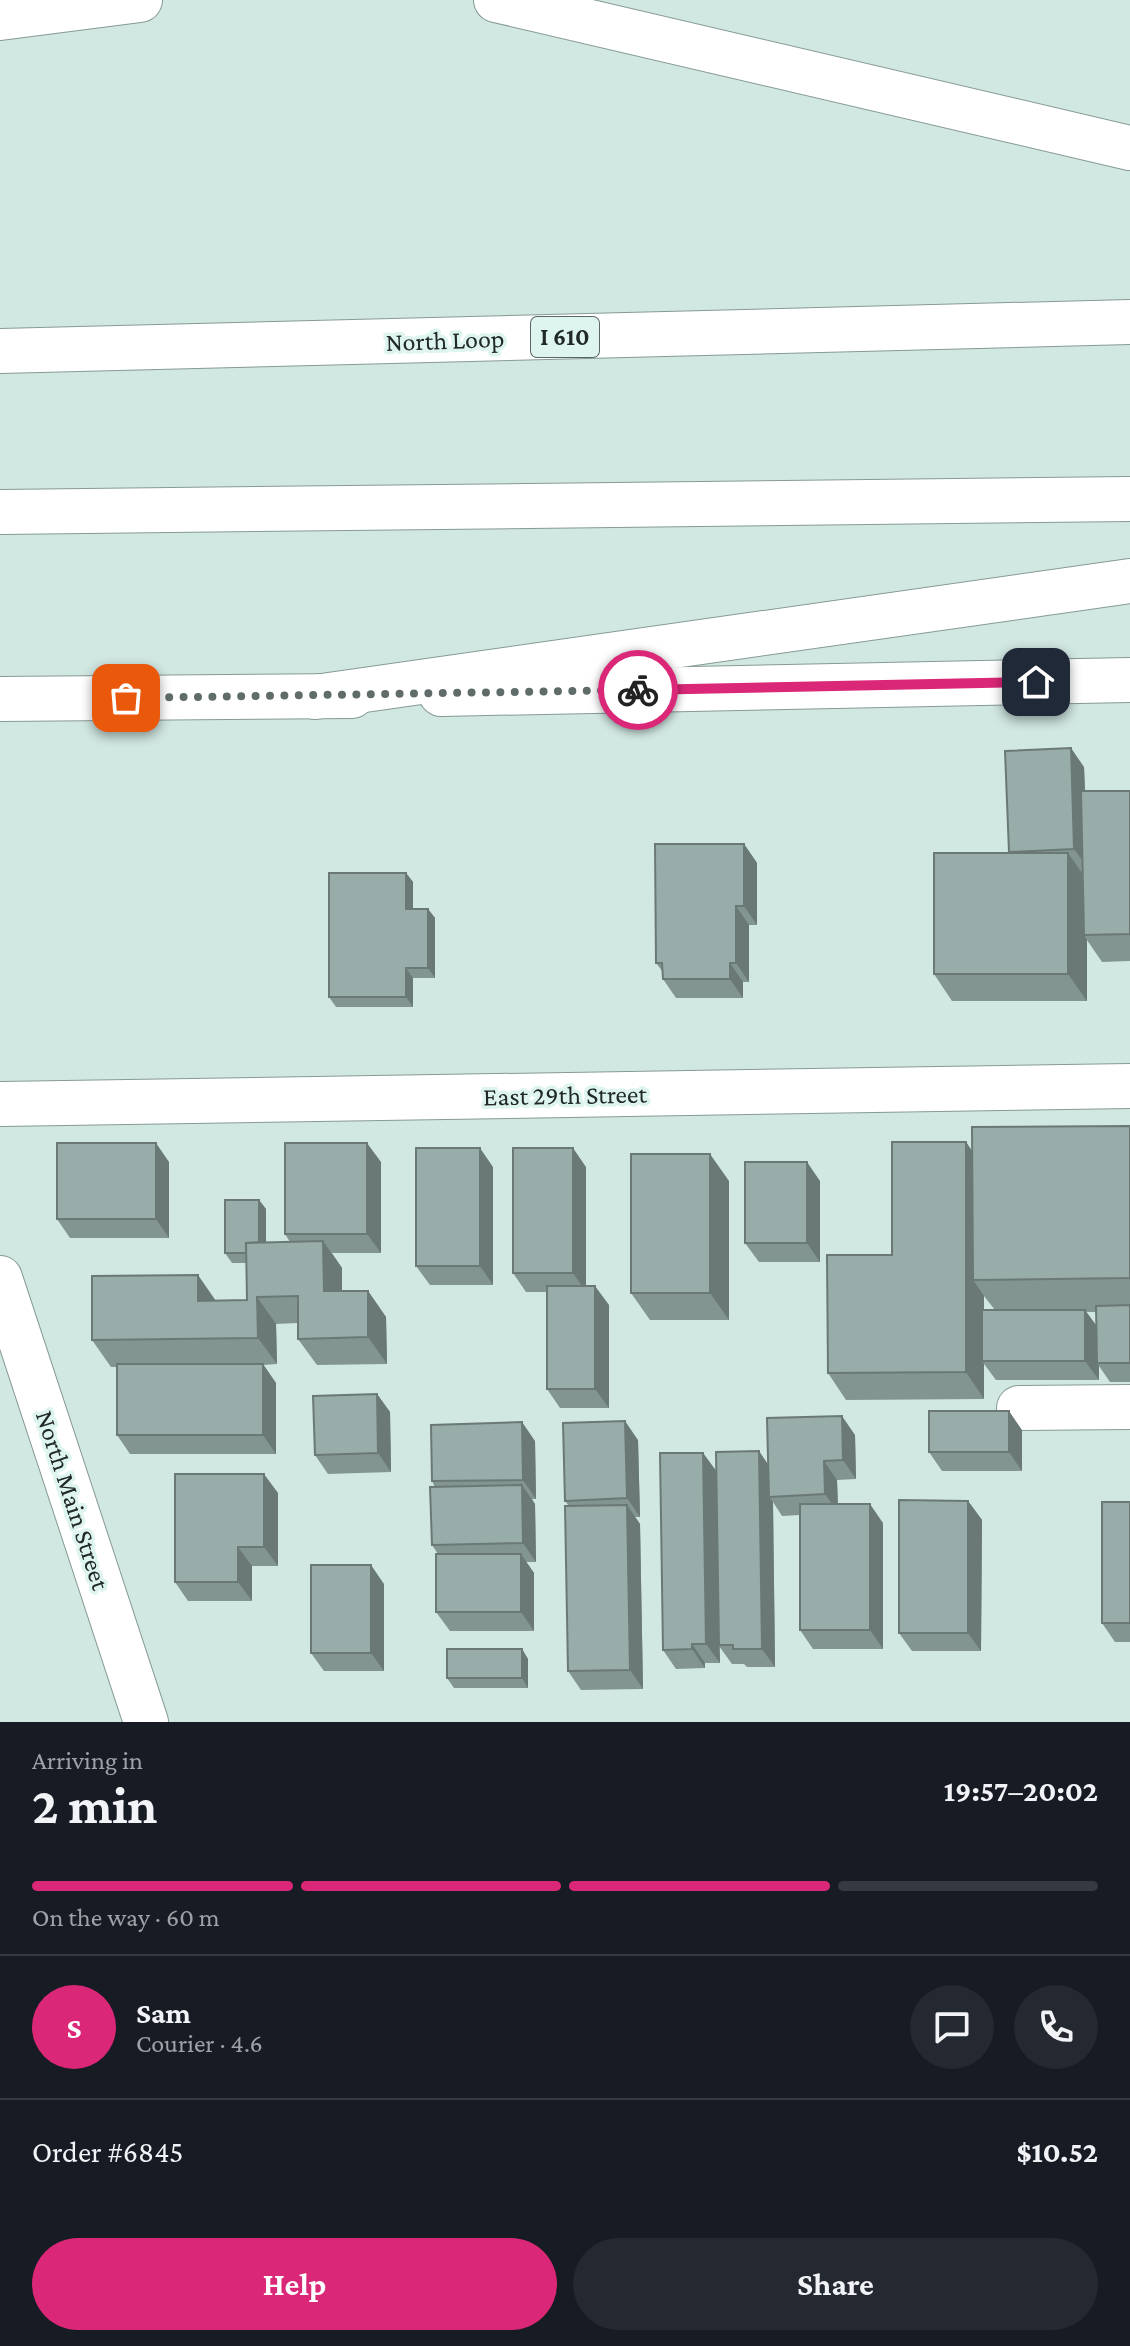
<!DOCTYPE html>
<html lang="en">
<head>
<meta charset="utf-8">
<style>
  body { margin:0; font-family:"Crimson Pro",serif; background:#242831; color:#f1f3f6; height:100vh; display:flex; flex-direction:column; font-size:30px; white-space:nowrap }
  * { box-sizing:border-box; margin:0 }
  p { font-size:26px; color:#9ea1a6 }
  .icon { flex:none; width:44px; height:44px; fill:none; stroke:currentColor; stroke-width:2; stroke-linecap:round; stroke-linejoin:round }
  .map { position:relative; height:1722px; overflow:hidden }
  .drawer { display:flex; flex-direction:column; background:#171b24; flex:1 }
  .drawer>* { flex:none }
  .pin { position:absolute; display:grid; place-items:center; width:68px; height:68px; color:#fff; margin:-34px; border-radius:16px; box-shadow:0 4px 12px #0006 }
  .courier { position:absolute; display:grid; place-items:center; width:80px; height:80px; margin:-40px; border:6px solid #db2777; border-radius:50%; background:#fff; color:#222; box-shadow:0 2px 10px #0007 }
  .headline em { font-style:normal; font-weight:700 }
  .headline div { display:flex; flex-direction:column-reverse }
  .headline { display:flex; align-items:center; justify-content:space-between; height:136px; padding:0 32px }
  h1 { font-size:52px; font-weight:700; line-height:60px }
  .bar { display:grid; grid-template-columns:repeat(4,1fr); gap:12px 8px; align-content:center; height:96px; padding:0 32px }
  .bar i { height:10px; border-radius:6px; background:#363941 }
  .bar .selected { background:#db2777 }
  .bar p { grid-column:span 4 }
  .line { display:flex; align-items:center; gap:20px; padding:0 32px; border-top:2px solid #363941 }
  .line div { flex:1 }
  .round { display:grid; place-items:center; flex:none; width:84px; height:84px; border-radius:42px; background:#242831 }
  .button { display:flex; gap:16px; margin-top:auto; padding:16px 32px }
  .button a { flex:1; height:92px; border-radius:48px; background:#db2777; color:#fff; font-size:32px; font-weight:700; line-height:92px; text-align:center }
  .button a+a { background:#242831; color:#f1f3f6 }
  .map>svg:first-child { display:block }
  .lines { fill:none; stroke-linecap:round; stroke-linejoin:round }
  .minor-casing { stroke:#869a96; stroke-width:46 }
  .major-casing { stroke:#869a96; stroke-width:46 }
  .highway-casing { stroke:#869a96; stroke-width:46 }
  .minor { stroke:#fff; stroke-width:44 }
  .major { stroke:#fff; stroke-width:44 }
  .highway { stroke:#fff; stroke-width:44 }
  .wall { fill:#839591; fill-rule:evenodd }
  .shaded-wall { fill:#6a7976 }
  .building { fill:#98ada9; stroke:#6a7976; stroke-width:2 }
  .done { stroke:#5f6c69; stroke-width:8; stroke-dasharray:0 14.4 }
  .route { stroke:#db2777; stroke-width:10 }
  .labels { text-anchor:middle; stroke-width:7; stroke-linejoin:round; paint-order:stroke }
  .shield { fill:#def4ef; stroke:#5a6664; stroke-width:2 }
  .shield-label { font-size:24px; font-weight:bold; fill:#212928 }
  .street-label { font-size:26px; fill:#212928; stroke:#def4ef }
</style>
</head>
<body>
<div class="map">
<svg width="1130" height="1722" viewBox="0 0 1130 1722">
  <rect width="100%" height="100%" fill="#d1e7e2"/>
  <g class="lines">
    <defs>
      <path id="minor" d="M 0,1104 L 1130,1086
        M 1019,1408 L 1130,1407"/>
      <path id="major" d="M 0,18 L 140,0
        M 441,694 L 1130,680
        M 0,699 L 352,696
        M 0,1278 L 146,1722"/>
      <path id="highway" d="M 496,0 L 1130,148
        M 0,351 L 1130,322
        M 0,512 L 1130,499
        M 315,697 L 1130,581"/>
    </defs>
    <use href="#minor" class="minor-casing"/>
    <use href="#major" class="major-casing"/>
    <use href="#highway" class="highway-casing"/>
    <use href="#minor" class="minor"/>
    <use href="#major" class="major"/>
    <use href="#highway" class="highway"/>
  </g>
  <path class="wall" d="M 1084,767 L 1085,791 L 1130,791 L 1130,961 L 1102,962 L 1087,940 L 1087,1001 L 952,1001 L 934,974 L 1010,853 L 1009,852 Z
    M 744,844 L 757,863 L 757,925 L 749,925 L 749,982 L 743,982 L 743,998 L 676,998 L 663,979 L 663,972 L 656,963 Z
    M 406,873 L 413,882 L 413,909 L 428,909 L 435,918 L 435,978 L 413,978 L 413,1007 L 336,1007 L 329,997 Z
    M 1130,1126 L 1130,1382 L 1110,1382 L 1099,1366 L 1099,1380 L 996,1380 L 984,1364 L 984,1399 L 846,1400 L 828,1373 L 892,1255 L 966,1142 L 972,1151 ZM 984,1296 L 995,1310 L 984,1310 ZM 1086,1312 L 1096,1312 L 1096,1326 Z
    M 169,1162 L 169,1238 L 70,1238 L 57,1219 Z
    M 381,1162 L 381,1253 L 332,1253 L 342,1268 L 342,1291 L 368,1291 L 386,1317 L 387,1364 L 317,1365 L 298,1339 L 298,1323 L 276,1324 L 277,1364 L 263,1365 L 276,1383 L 276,1454 L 130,1454 L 117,1435 L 117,1367 L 111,1367 L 92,1340 L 216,1301 L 247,1300 L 247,1263 L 232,1263 L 225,1253 L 259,1200 L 266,1209 L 266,1242 L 290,1242 L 285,1234 Z
    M 493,1167 L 493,1285 L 430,1285 L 416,1266 Z
    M 586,1167 L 586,1286 L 609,1305 L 609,1408 L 560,1408 L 547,1389 L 547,1292 L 526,1292 L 513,1273 Z
    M 729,1181 L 729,1320 L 650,1320 L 631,1293 Z
    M 820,1181 L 820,1262 L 759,1262 L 745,1243 Z
    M 377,1394 L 390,1412 L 391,1472 L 328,1474 L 315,1455 Z
    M 1022,1430 L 1022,1471 L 942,1471 L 929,1452 Z
    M 855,1435 L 856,1479 L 837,1480 L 838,1504 L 883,1523 L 883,1649 L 813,1649 L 800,1630 L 800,1515 L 782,1516 L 773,1502 L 775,1667 L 747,1667 L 744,1664 L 732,1664 L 719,1646 L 720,1663 L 705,1663 L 705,1668 L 676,1669 L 663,1650 L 703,1453 L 716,1471 L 768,1464 Z
    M 638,1440 L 640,1517 L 635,1517 L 640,1524 L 643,1689 L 581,1690 L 568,1671 L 569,1506 L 565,1501 Z
    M 535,1441 L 536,1499 L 532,1499 L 535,1504 L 536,1562 L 526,1562 L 534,1573 L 534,1631 L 450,1631 L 436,1612 L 438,1554 L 432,1545 L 435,1487 L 432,1481 Z
    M 278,1493 L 278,1566 L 252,1566 L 252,1601 L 188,1601 L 175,1582 Z
    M 968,1501 L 982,1520 L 981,1651 L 912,1651 L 899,1633 Z
    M 1130,1502 L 1130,1642 L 1115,1642 L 1102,1623 Z
    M 384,1584 L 384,1671 L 324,1671 L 311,1653 Z
    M 522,1649 L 528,1659 L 528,1688 L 454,1688 L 447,1678 Z"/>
  <path class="shaded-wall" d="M 1071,748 L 1084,767 L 1088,868 L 1074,849 Z
    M 744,844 L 757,863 L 757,925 L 744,906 Z
    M 1068,853 L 1087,880 L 1084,935 L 1087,940 L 1087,1001 L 1068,974 Z
    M 406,873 L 413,882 L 413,918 L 406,909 Z
    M 736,906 L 749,925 L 749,982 L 736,963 Z
    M 428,909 L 435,918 L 435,978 L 428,968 Z
    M 730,963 L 743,982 L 743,998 L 730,979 Z
    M 406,968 L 413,978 L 413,1007 L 406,997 Z
    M 966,1142 L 984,1169 L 973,1280 L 984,1296 L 984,1361 L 982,1361 L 984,1364 L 984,1399 L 966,1372 Z
    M 156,1143 L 169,1162 L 169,1238 L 156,1219 Z
    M 367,1143 L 381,1162 L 381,1253 L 367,1234 Z
    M 480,1148 L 493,1167 L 493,1285 L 480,1266 Z
    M 573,1148 L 586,1167 L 586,1292 L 573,1273 Z
    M 710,1154 L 729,1181 L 729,1320 L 710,1293 Z
    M 807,1162 L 820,1181 L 820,1262 L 807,1243 Z
    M 259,1200 L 266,1209 L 266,1262 L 260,1252 Z
    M 323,1241 L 342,1268 L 342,1318 L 324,1291 Z
    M 198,1275 L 216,1301 L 198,1301 Z
    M 595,1286 L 609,1305 L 609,1408 L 595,1389 Z
    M 368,1291 L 386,1317 L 387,1364 L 368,1337 Z
    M 257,1297 L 276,1324 L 277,1364 L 258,1338 Z
    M 1085,1310 L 1099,1329 L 1097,1363 L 1099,1366 L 1099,1380 L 1085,1361 Z
    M 263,1364 L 276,1383 L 276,1454 L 263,1435 Z
    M 377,1394 L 390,1412 L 391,1472 L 378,1453 Z
    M 1009,1411 L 1022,1430 L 1022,1471 L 1009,1452 Z
    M 842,1416 L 855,1435 L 856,1479 L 843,1460 Z
    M 625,1421 L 638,1440 L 640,1517 L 627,1498 Z
    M 522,1422 L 535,1441 L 536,1499 L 523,1480 Z
    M 759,1451 L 772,1470 L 769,1497 L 773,1502 L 775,1667 L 762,1649 Z
    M 703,1453 L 717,1472 L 720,1663 L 706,1644 Z
    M 824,1461 L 837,1480 L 838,1513 L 825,1494 Z
    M 264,1474 L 278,1493 L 278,1566 L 264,1547 Z
    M 522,1485 L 535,1504 L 536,1562 L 523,1543 Z
    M 968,1501 L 982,1520 L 981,1651 L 968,1633 Z
    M 870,1504 L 883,1523 L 883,1649 L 870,1630 Z
    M 627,1505 L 640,1524 L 643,1689 L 630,1670 Z
    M 238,1547 L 252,1566 L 252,1601 L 238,1582 Z
    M 521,1554 L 534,1573 L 534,1631 L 521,1612 Z
    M 371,1565 L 384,1584 L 384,1671 L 371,1653 Z
    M 692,1644 L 705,1663 L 705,1668 L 692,1649 Z
    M 522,1649 L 528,1659 L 528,1688 L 522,1678 Z"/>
  <path class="building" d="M 1071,748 L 1074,849 L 1009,852 L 1005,751 Z
    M 1081,791 L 1130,791 L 1130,934 L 1084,935 Z
    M 655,844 L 744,844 L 744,906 L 736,906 L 736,963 L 730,963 L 730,979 L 663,979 L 662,963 L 656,963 Z
    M 934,853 L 1068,853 L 1068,974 L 934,974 Z
    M 329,873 L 406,873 L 406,909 L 428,909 L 428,968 L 406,968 L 406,997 L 329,997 Z
    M 1130,1126 L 1130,1278 L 973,1280 L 972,1127 Z
    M 892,1142 L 966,1142 L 966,1372 L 828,1373 L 827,1255 L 892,1255 Z
    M 57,1143 L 156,1143 L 156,1219 L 57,1219 Z
    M 285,1143 L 367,1143 L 367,1234 L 285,1234 Z
    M 416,1148 L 480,1148 L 480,1266 L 416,1266 Z
    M 513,1148 L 573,1148 L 573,1273 L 513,1273 Z
    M 631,1154 L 710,1154 L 710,1293 L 631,1293 Z
    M 745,1162 L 807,1162 L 807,1243 L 745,1243 Z
    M 225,1200 L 259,1200 L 259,1242 L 246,1243 L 246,1253 L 225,1253 Z
    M 323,1241 L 324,1291 L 368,1291 L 368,1337 L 298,1339 L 298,1296 L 257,1297 L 258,1338 L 92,1340 L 92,1276 L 198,1275 L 198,1301 L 247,1300 L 246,1243 Z
    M 547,1286 L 595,1286 L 595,1389 L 547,1389 Z
    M 1130,1305 L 1130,1363 L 1097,1363 L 1096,1306 Z
    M 982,1310 L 1085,1310 L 1085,1361 L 982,1361 Z
    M 117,1364 L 263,1364 L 263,1435 L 117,1435 Z
    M 377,1394 L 378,1453 L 315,1455 L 313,1396 Z
    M 929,1411 L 1009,1411 L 1009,1452 L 929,1452 Z
    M 842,1416 L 843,1460 L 824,1461 L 825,1494 L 769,1497 L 767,1418 Z
    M 625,1421 L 627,1498 L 565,1501 L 563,1423 Z
    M 522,1422 L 523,1480 L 432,1481 L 431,1425 Z
    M 759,1451 L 762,1649 L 733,1649 L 733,1645 L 719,1645 L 716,1452 Z
    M 660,1453 L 703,1453 L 706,1644 L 692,1644 L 692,1649 L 663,1650 Z
    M 175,1474 L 264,1474 L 264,1547 L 238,1547 L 238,1582 L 175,1582 Z
    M 522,1485 L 523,1543 L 432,1545 L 430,1487 Z
    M 899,1500 L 968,1501 L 968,1633 L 899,1633 Z
    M 1102,1502 L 1130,1502 L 1130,1623 L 1102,1623 Z
    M 800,1504 L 870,1504 L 870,1630 L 800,1630 Z
    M 627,1505 L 630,1670 L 568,1671 L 565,1506 Z
    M 436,1554 L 521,1554 L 521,1612 L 436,1612 Z
    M 311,1565 L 371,1565 L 371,1653 L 311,1653 Z
    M 447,1649 L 522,1649 L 522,1678 L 447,1678 Z"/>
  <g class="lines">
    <path class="done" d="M 126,698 L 638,690"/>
    <path class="route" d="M 638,690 L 1036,682"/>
  </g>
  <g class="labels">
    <rect class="shield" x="531" y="317" width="68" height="40" rx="6"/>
    <g class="shield-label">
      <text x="565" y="345">I 610</text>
    </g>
    <g class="street-label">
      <text transform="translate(445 340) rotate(-2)" y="9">North Loop</text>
      <text transform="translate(565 1095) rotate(-1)" y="9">East 29th Street</text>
      <text transform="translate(73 1500) rotate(72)" y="9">North Main Street</text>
    </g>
  </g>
</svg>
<div class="pin" style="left:126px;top:698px;background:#ea580c"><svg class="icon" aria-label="bag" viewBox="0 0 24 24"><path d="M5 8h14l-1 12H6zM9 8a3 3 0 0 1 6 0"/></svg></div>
<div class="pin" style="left:1036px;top:682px;background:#1f2937"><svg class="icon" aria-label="home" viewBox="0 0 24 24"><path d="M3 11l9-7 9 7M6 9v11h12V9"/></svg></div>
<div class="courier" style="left:638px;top:690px"><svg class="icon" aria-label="bike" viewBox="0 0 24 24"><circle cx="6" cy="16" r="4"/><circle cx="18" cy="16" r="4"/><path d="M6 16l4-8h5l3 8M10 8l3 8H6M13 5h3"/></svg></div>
</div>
<section class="drawer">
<div class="headline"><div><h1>2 min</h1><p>Arriving in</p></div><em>19:57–20:02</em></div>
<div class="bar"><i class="selected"></i><i class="selected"></i><i class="selected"></i><i></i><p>On the way · 60 m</p></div>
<div class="line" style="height:144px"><b class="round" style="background:#db2777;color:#fff">S</b><div><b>Sam</b><p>Courier · 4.6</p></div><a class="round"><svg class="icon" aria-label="chat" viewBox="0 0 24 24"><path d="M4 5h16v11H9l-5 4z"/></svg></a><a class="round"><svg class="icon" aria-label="phone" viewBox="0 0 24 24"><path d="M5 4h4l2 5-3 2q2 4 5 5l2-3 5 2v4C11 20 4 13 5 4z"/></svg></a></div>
<div class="line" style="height:104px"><div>Order #6845</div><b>$10.52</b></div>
<div class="button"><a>Help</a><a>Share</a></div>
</section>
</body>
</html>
